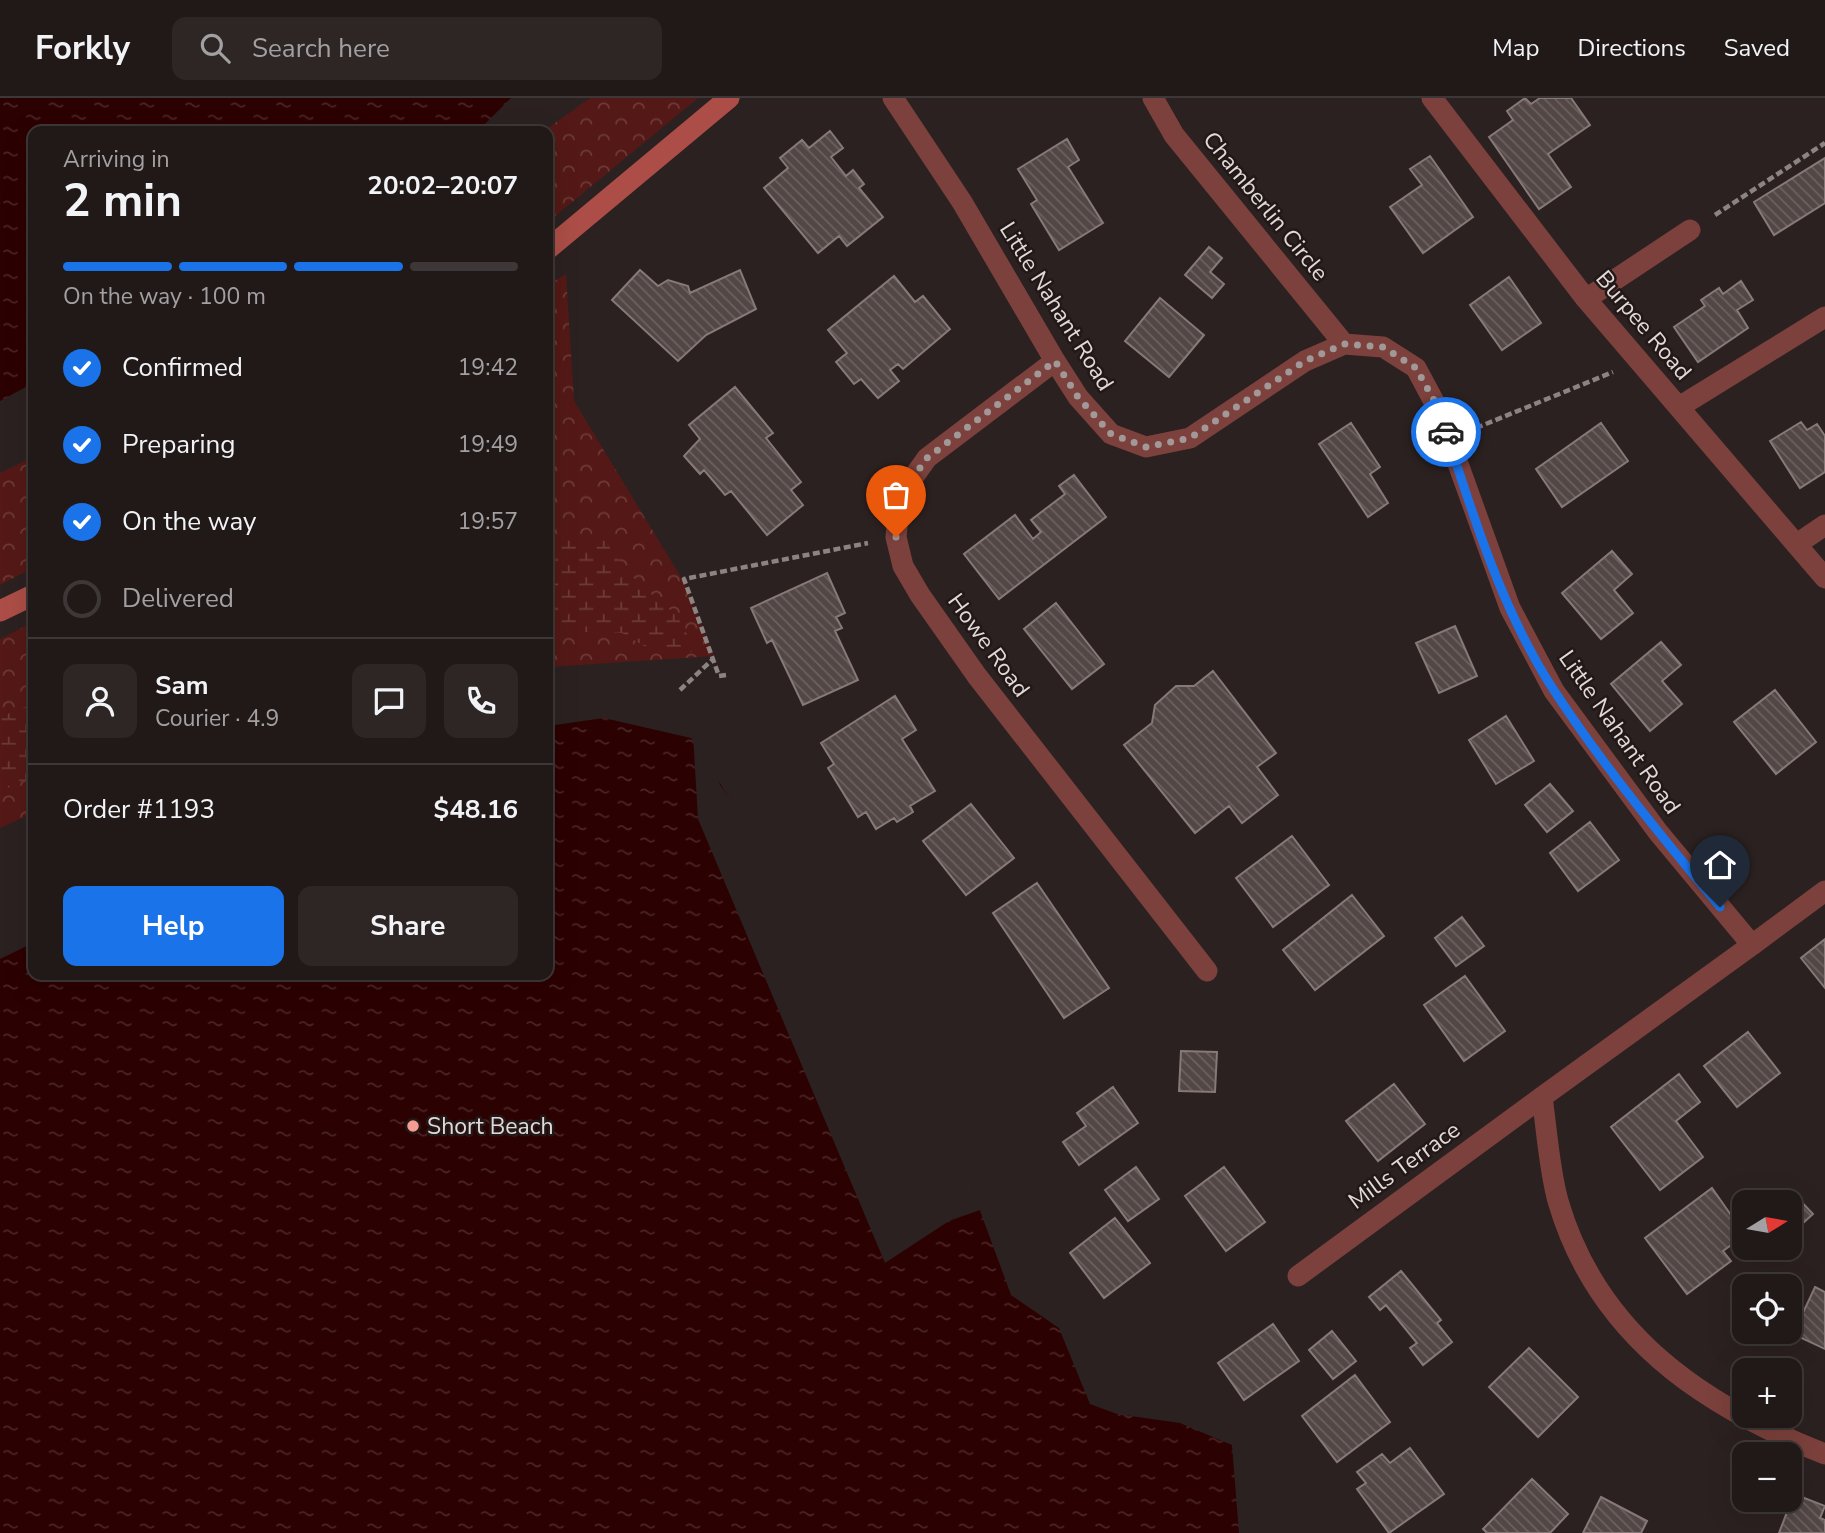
<!DOCTYPE html>
<html lang="en">
<head>
<meta charset="utf-8">
<style>
  body { margin:0; font-family:"Nunito Sans",sans-serif; background:#2d2625; color:#f1f3f6; height:100vh; display:flex; flex-direction:column; font-size:26px; white-space:nowrap }
  * { box-sizing:border-box; margin:0 }
  p { font-size:23px; color:#a2a0a2 }
  .icon { flex:none; width:38px; height:38px; fill:none; stroke:currentColor; stroke-width:2; stroke-linecap:round; stroke-linejoin:round }
  .map { position:relative; flex:1; overflow:hidden }
  .sheet { position:absolute; left:28px; top:28px; width:525px; height:854px; display:flex; flex-direction:column; background:#201918; border-radius:14px; box-shadow:0 7px 28px #0002,0 0 0 2px #3d3837 }
  .sheet>* { flex:none }
  .needle { width:46px; rotate:79deg }
  .buttons { position:absolute; left:1732px; top:1092px; display:grid; gap:14px }
  .buttons a { display:grid; place-items:center; width:70px; height:70px; border-radius:14px; background:#201918; box-shadow:0 7px 28px #0002,0 0 0 2px #3d3837; font-size:35px }
  .pin { position:absolute; display:grid; place-items:center; width:60px; height:60px; color:#fff; margin:-72px -30px; border-radius:50% 50% 50% 0; rotate:-45deg; box-shadow:0 0 7px #0007 }
  .pin .icon { rotate:45deg }
  .courier { position:absolute; display:grid; place-items:center; width:70px; height:70px; margin:-35px; border:5px solid #1a73e8; border-radius:50%; background:#fff; color:#222; box-shadow:0 2px 9px #0007 }
  .overview em { font-style:normal; font-weight:700 }
  .overview div { display:flex; flex-direction:column-reverse }
  .overview { display:flex; align-items:center; justify-content:space-between; height:119px; padding:0 35px }
  h1 { font-size:46px; font-weight:700; line-height:52px }
  .bar { display:grid; grid-template-columns:repeat(4,1fr); gap:10px 7px; align-content:center; height:84px; padding:0 35px }
  .bar i { height:9px; border-radius:5px; background:#3d3837 }
  .bar .current { background:#1a73e8 }
  .bar p { grid-column:span 4 }
  .line { display:flex; align-items:center; gap:18px; padding:0 35px; border-top:2px solid #3d3837 }
  .line div { flex:1 }
  .round { display:grid; place-items:center; flex:none; width:74px; height:74px; border-radius:14px; background:#2d2625 }
  ol { padding:0 35px; list-style:none }
  li { display:flex; align-items:center; gap:21px; height:77px }
  li p { margin-inline-start:auto }
  li .icon { padding:7px; border-radius:50%; background:#1a73e8; color:#fff; stroke-width:4 }
  li:last-child { color:#a2a0a2 }
  li i { width:38px; height:38px; border:4px solid #3d3837; border-radius:50% }
  .primary-button { display:flex; gap:14px; margin-top:auto; padding:14px 35px }
  .primary-button a { flex:1; height:80px; border-radius:14px; background:#1a73e8; color:#fff; font-size:28px; font-weight:700; line-height:80px; text-align:center }
  .primary-button a+a { background:#2d2625; color:#f1f3f6 }
  header { display:flex; align-items:center; gap:42px; box-sizing:border-box; height:98px; padding:0 35px; background:#201918; border-bottom:2px solid #3d3837 }
  header strong { font-size:33px }
  nav { display:flex; gap:38px; margin-inline-start:auto; font-size:24px }
  .search { width:490px; height:63px; background:#2d2625; display:flex; align-items:center; gap:18px; box-sizing:border-box; padding:0 24px; border-radius:14px; color:#a2a0a2; font-size:26px }
  .map>svg:first-child { display:block }
  .forest { fill:url(#forest-crowns) }
  .wetland { fill:url(#wetland-marsh) }
  .water { fill:url(#water-ripples) }
  .pier { fill:#2b2120 }
  .building { fill:url(#building-back-hatch); stroke:#867978; stroke-width:2 }
  .lines { fill:none; stroke-linecap:round; stroke-linejoin:round }
  .path { stroke:#8c8483; stroke-width:4.5; stroke-dasharray:7 3.5; stroke-linecap:butt }
  .minor { stroke:#7c413c; stroke-width:21 }
  .secondary { stroke:#ac4e47; stroke-width:21 }
  .done { stroke:#a19998; stroke-width:7; stroke-dasharray:0 12.6 }
  .route { stroke:#1a73e8; stroke-width:9 }
  .poi-dot { fill:#f59c92; stroke:#221817; stroke-width:2.5 }
  .labels { text-anchor:middle; stroke-width:5; stroke-linejoin:round; paint-order:stroke }
  .street-label { font-size:23px; fill:#e1dad9; stroke:#221817 }
  .poi-label { font-size:23px; fill:#e1dad9; stroke:#221817; text-anchor:start }
</style>
</head>
<body>
<header>
<strong>Forkly</strong>
<div class="search"><svg class="icon" aria-label="search" viewBox="0 0 24 24"><circle cx="10" cy="10" r="6"/><path d="M15 15l6 6"/></svg>Search here</div>
<nav><a>Map</a><a>Directions</a><a>Saved</a></nav>
</header>
<div class="map">
<svg width="1825" height="1435" viewBox="0 0 1825 1435">
  <defs>
    <pattern id="forest-crowns" width="20" height="18" patternUnits="userSpaceOnUse" patternTransform="scale(1.75)"><rect width="20" height="18" fill="#541916"/><path d="M2 6a3 3 0 1 1 6 0M12 15a3 3 0 1 1 6 0" fill="none" stroke="#6c3a37"/></pattern>
    <pattern id="wetland-marsh" width="20" height="14" patternUnits="userSpaceOnUse" patternTransform="scale(1.75)"><rect width="20" height="14" fill="#541916"/><path d="M1 5h8M5 5V1M11 12h8M15 12V8" fill="none" stroke="#6c3a37"/></pattern>
    <pattern id="water-ripples" width="26" height="14" patternUnits="userSpaceOnUse" patternTransform="scale(1.75)"><rect width="26" height="14" fill="#2c0102"/><path d="M2 4q2-2 4 0t4 0M15 11q2-2 4 0t4 0" fill="none" stroke="#4a2526"/></pattern>
    <pattern id="building-back-hatch" width="6" height="6" patternUnits="userSpaceOnUse" patternTransform="scale(1.75)"><rect width="6" height="6" fill="#524745"/><path d="M-1 5l2 2M0 0l6 6M5-1l2 2" fill="none" stroke="#6b615f"/></pattern>
  </defs>
  <rect width="100%" height="100%" fill="#2b2120"/>
  <path class="forest" d="M 590,0 L 698,0 L 548,124 L 548,33 L 544,33 Z
    M 566,176 L 574,303 L 685,486 L 714,558 L 548,569 L 548,187 Z
    M 33,359 L 33,470 L 0,487 L 0,375 Z
    M 33,524 L 33,715 L 0,730 L 0,541 Z"/>
  <path class="wetland" d="M 603,441 L 637,484 L 677,518 L 697,554 L 646,549 L 622,535 L 548,533 L 548,442 Z
    M 33,606 L 33,679 L 0,693 L 0,619 Z"/>
  <path class="water" d="M 0,0 L 511,0 L 478,33 L 33,33 L 33,285 L 0,303 Z
    M 604,620 L 691,640 L 964,1069 L 1011,1197 L 1059,1230 L 1090,1306 L 1117,1316 L 1180,1325 L 1232,1347 L 1239,1435 L 0,1435 L 0,861 L 33,845 L 33,877 L 548,877 L 548,628 Z"/>
  <path class="pier" d="M 693,637 L 716,673 L 720,687 L 790,782 L 937,1016 L 967,1068 L 983,1111 L 949,1123 L 885,1165 L 698,721 Z"/>
  <path class="building" d="M 1525,0 L 1531,6 L 1540,0 L 1571,0 L 1590,27 L 1548,56 L 1571,89 L 1539,111 L 1489,39 L 1513,22 L 1507,13 Z
    M 830,33 L 843,50 L 831,59 L 846,78 L 853,72 L 864,86 L 859,90 L 883,119 L 847,148 L 839,138 L 818,155 L 764,90 L 788,70 L 780,60 L 802,42 L 809,50 Z
    M 1067,41 L 1079,62 L 1068,69 L 1103,125 L 1059,152 L 1031,106 L 1037,102 L 1018,71 Z
    M 1430,58 L 1473,119 L 1423,155 L 1390,109 L 1422,87 L 1410,71 Z
    M 1825,60 L 1825,105 L 1774,137 L 1754,104 Z
    M 1209,149 L 1222,160 L 1210,174 L 1224,186 L 1212,200 L 1185,177 Z
    M 640,172 L 658,188 L 668,182 L 688,188 L 690,195 L 740,172 L 756,211 L 706,237 L 678,263 L 612,202 Z
    M 894,178 L 915,204 L 923,198 L 950,231 L 903,271 L 898,266 L 890,272 L 899,283 L 878,300 L 861,281 L 854,286 L 836,264 L 847,255 L 828,232 Z
    M 1509,179 L 1541,225 L 1502,252 L 1470,207 Z
    M 1741,183 L 1753,202 L 1737,212 L 1748,230 L 1698,264 L 1674,229 L 1705,208 L 1701,202 L 1719,190 L 1723,196 Z
    M 1160,200 L 1204,237 L 1169,279 L 1125,243 Z
    M 735,289 L 773,335 L 766,340 L 801,384 L 791,392 L 803,407 L 767,437 L 731,393 L 725,397 L 704,372 L 700,376 L 684,358 L 700,341 L 689,327 Z
    M 1801,324 L 1807,332 L 1817,326 L 1825,338 L 1825,374 L 1800,390 L 1770,343 Z
    M 1351,325 L 1380,369 L 1370,376 L 1388,405 L 1368,419 L 1319,346 Z
    M 1601,325 L 1628,363 L 1562,409 L 1536,371 Z
    M 1074,377 L 1106,419 L 999,501 L 964,456 L 1015,417 L 1033,441 L 1041,434 L 1031,422 L 1065,396 L 1059,388 Z
    M 1612,453 L 1632,476 L 1614,492 L 1633,515 L 1601,541 L 1562,495 Z
    M 827,475 L 845,515 L 836,519 L 842,530 L 835,533 L 858,582 L 803,607 L 772,542 L 767,545 L 751,510 Z
    M 1056,505 L 1104,566 L 1072,591 L 1024,531 Z
    M 1455,528 L 1477,578 L 1439,595 L 1416,545 Z
    M 1661,544 L 1681,567 L 1662,583 L 1682,606 L 1650,633 L 1611,586 Z
    M 1213,573 L 1276,655 L 1257,669 L 1278,697 L 1242,725 L 1229,708 L 1195,735 L 1124,647 L 1152,625 L 1155,607 L 1176,588 L 1194,588 Z
    M 1775,592 L 1816,644 L 1776,676 L 1734,624 Z
    M 895,598 L 916,632 L 902,641 L 935,693 L 910,708 L 913,714 L 897,724 L 894,720 L 876,731 L 866,714 L 858,719 L 828,670 L 834,666 L 821,645 Z
    M 1506,618 L 1534,663 L 1496,686 L 1469,642 Z
    M 1550,686 L 1573,713 L 1547,734 L 1525,707 Z
    M 971,706 L 1014,760 L 966,797 L 923,743 Z
    M 1590,724 L 1619,762 L 1578,793 L 1550,755 Z
    M 1292,738 L 1329,787 L 1273,829 L 1236,780 Z
    M 1037,785 L 1109,890 L 1064,920 L 993,815 Z
    M 1352,797 L 1384,838 L 1315,892 L 1283,852 Z
    M 1462,819 L 1484,848 L 1456,868 L 1435,840 Z
    M 1825,841 L 1825,890 L 1801,860 Z
    M 1465,878 L 1505,933 L 1464,963 L 1424,907 Z
    M 1748,934 L 1780,975 L 1737,1009 L 1704,968 Z
    M 1181,953 L 1217,954 L 1215,994 L 1179,993 Z
    M 1679,976 L 1700,1004 L 1676,1023 L 1703,1059 L 1660,1092 L 1611,1029 Z
    M 1394,986 L 1425,1026 L 1378,1063 L 1346,1023 Z
    M 1113,989 L 1138,1025 L 1079,1067 L 1063,1044 L 1086,1028 L 1077,1015 Z
    M 1136,1069 L 1159,1101 L 1128,1123 L 1105,1092 Z
    M 1224,1069 L 1265,1124 L 1226,1153 L 1185,1098 Z
    M 1712,1090 L 1745,1137 L 1723,1153 L 1731,1163 L 1687,1196 L 1645,1140 Z
    M 1793,1095 L 1813,1116 L 1790,1137 L 1790,1104 L 1783,1104 Z
    M 1115,1120 L 1150,1165 L 1104,1200 L 1070,1155 Z
    M 1401,1173 L 1441,1222 L 1437,1225 L 1452,1244 L 1423,1267 L 1410,1250 L 1417,1245 L 1386,1207 L 1380,1212 L 1369,1199 Z
    M 1815,1189 L 1825,1194 L 1825,1251 L 1793,1236 Z
    M 1273,1226 L 1299,1263 L 1244,1302 L 1218,1265 Z
    M 1332,1233 L 1356,1263 L 1333,1281 L 1309,1252 Z
    M 1529,1250 L 1578,1299 L 1538,1339 L 1489,1289 Z
    M 1355,1277 L 1390,1324 L 1337,1364 L 1302,1318 Z
    M 1410,1350 L 1444,1396 L 1389,1435 L 1357,1391 L 1366,1385 L 1357,1374 L 1382,1356 L 1390,1365 Z
    M 1532,1381 L 1568,1416 L 1550,1435 L 1487,1435 L 1483,1431 Z
    M 1799,1398 L 1825,1408 L 1820,1420 L 1825,1422 L 1825,1435 L 1779,1435 L 1789,1409 L 1794,1410 Z
    M 1601,1399 L 1647,1423 L 1641,1435 L 1583,1435 Z"/>
  <g class="lines">
    <path class="path" d="M 1715,117 L 1825,45
      M 1476,330 L 1613,274
      M 726,577 L 719,578 L 684,481 L 868,445
      M 680,592 L 712,562"/>
    <path class="minor" d="M 893,0 L 962,104 L 1055,263 L 1078,299 L 1111,336 L 1146,349 L 1190,340 L 1305,263 L 1344,246 L 1383,249 L 1416,270 L 1439,313 L 1510,510 L 1554,593 L 1658,734 L 1752,847 L 1542,999 C 1547,1033 1549,1070 1558,1103 C 1597,1237 1703,1308 1825,1356
      M 1153,0 L 1174,37 L 1344,246
      M 1432,0 L 1586,201 L 1825,480
      M 1586,201 L 1690,132
      M 1055,263 L 927,360 L 900,398 L 896,439 L 903,468 L 920,497 L 977,578 L 1207,873
      M 1679,309 L 1825,219
      M 1797,446 L 1825,427
      M 1752,847 L 1825,793
      M 1298,1178 L 1542,999"/>
    <path class="secondary" d="M 548,151 L 729,0
      M 0,513 L 33,497"/>
  </g>
  <g class="lines">
    <path class="done" d="M 896,439 L 900,398 L 927,360 L 1055,263 L 1078,299 L 1111,336 L 1146,349 L 1190,340 L 1305,263 L 1344,246 L 1383,249 L 1416,270 L 1440,313 L 1446,334"/>
    <path class="route" d="M 1446,334 C 1474,421 1504,517 1555,594 C 1604,669 1663,740 1720,809"/>
  </g>
  <circle class="poi-dot" cx="413" cy="1028" r="7"/>
  <g class="labels">
    <g class="street-label">
      <text transform="translate(1266 108) rotate(51)" y="8">Chamberlin Circle</text>
      <text transform="translate(1057 208) rotate(58)" y="8">Little Nahant Road</text>
      <text transform="translate(1644 227) rotate(50)" y="8">Burpee Road</text>
      <text transform="translate(989 547) rotate(54)" y="8">Howe Road</text>
      <text transform="translate(1620 634) rotate(55)" y="8">Little Nahant Road</text>
      <text transform="translate(1404 1067) rotate(-36)" y="8">Mills Terrace</text>
    </g>
    <g class="poi-label">
      <text x="427" y="1036">Short Beach</text>
    </g>
  </g>
</svg>
<div class="buttons">
<a><svg class="needle" viewBox="-14 -14 28 28"><path d="M0-13l5 13h-10z" fill="#e53935"/><path d="M0 13l5-13h-10z" fill="#a2a0a2"/></svg></a>
<a><svg class="icon" aria-label="locate" viewBox="0 0 24 24"><circle cx="12" cy="12" r="6"/><path d="M12 2v4M12 18v4M2 12h4M18 12h4"/></svg></a>
<a>+</a>
<a>−</a>
</div>
<div class="pin" style="left:896px;top:439px;background:#ea580c"><svg class="icon" aria-label="bag" viewBox="0 0 24 24"><path d="M5 8h14l-1 12H6zM9 8a3 3 0 0 1 6 0"/></svg></div>
<div class="pin" style="left:1720px;top:809px;background:#1f2937"><svg class="icon" aria-label="home" viewBox="0 0 24 24"><path d="M3 11l9-7 9 7M6 9v11h12V9"/></svg></div>
<div class="courier" style="left:1446px;top:334px"><svg class="icon" aria-label="car" viewBox="0 0 24 24"><path d="M5 17H2v-5l4-1 3-4h7l3 4 3 1v5h-3M9 17h6M6 11h13"/><circle cx="7" cy="17" r="2"/><circle cx="17" cy="17" r="2"/></svg></div>
<section class="sheet">
<div class="overview"><div><h1>2 min</h1><p>Arriving in</p></div><em>20:02–20:07</em></div>
<div class="bar"><i class="current"></i><i class="current"></i><i class="current"></i><i></i><p>On the way · 100 m</p></div>
<ol>
<li><svg class="icon" aria-label="check" viewBox="0 0 24 24"><path d="M5 12l5 5 9-10"/></svg>Confirmed<p>19:42</p></li>
<li><svg class="icon" aria-label="check" viewBox="0 0 24 24"><path d="M5 12l5 5 9-10"/></svg>Preparing<p>19:49</p></li>
<li><svg class="icon" aria-label="check" viewBox="0 0 24 24"><path d="M5 12l5 5 9-10"/></svg>On the way<p>19:57</p></li>
<li><i></i>Delivered</li>
</ol>
<div class="line" style="height:126px"><a class="round"><svg class="icon" aria-label="person" viewBox="0 0 24 24"><circle cx="12" cy="8" r="4"/><path d="M4 21q1-7 8-7t8 7"/></svg></a><div><b>Sam</b><p>Courier · 4.9</p></div><a class="round"><svg class="icon" aria-label="chat" viewBox="0 0 24 24"><path d="M4 5h16v11H9l-5 4z"/></svg></a><a class="round"><svg class="icon" aria-label="phone" viewBox="0 0 24 24"><path d="M5 4h4l2 5-3 2q2 4 5 5l2-3 5 2v4C11 20 4 13 5 4z"/></svg></a></div>
<div class="line" style="height:91px"><div>Order #1193</div><b>$48.16</b></div>
<div class="primary-button"><a>Help</a><a>Share</a></div>
</section>
</div>
</body>
</html>
